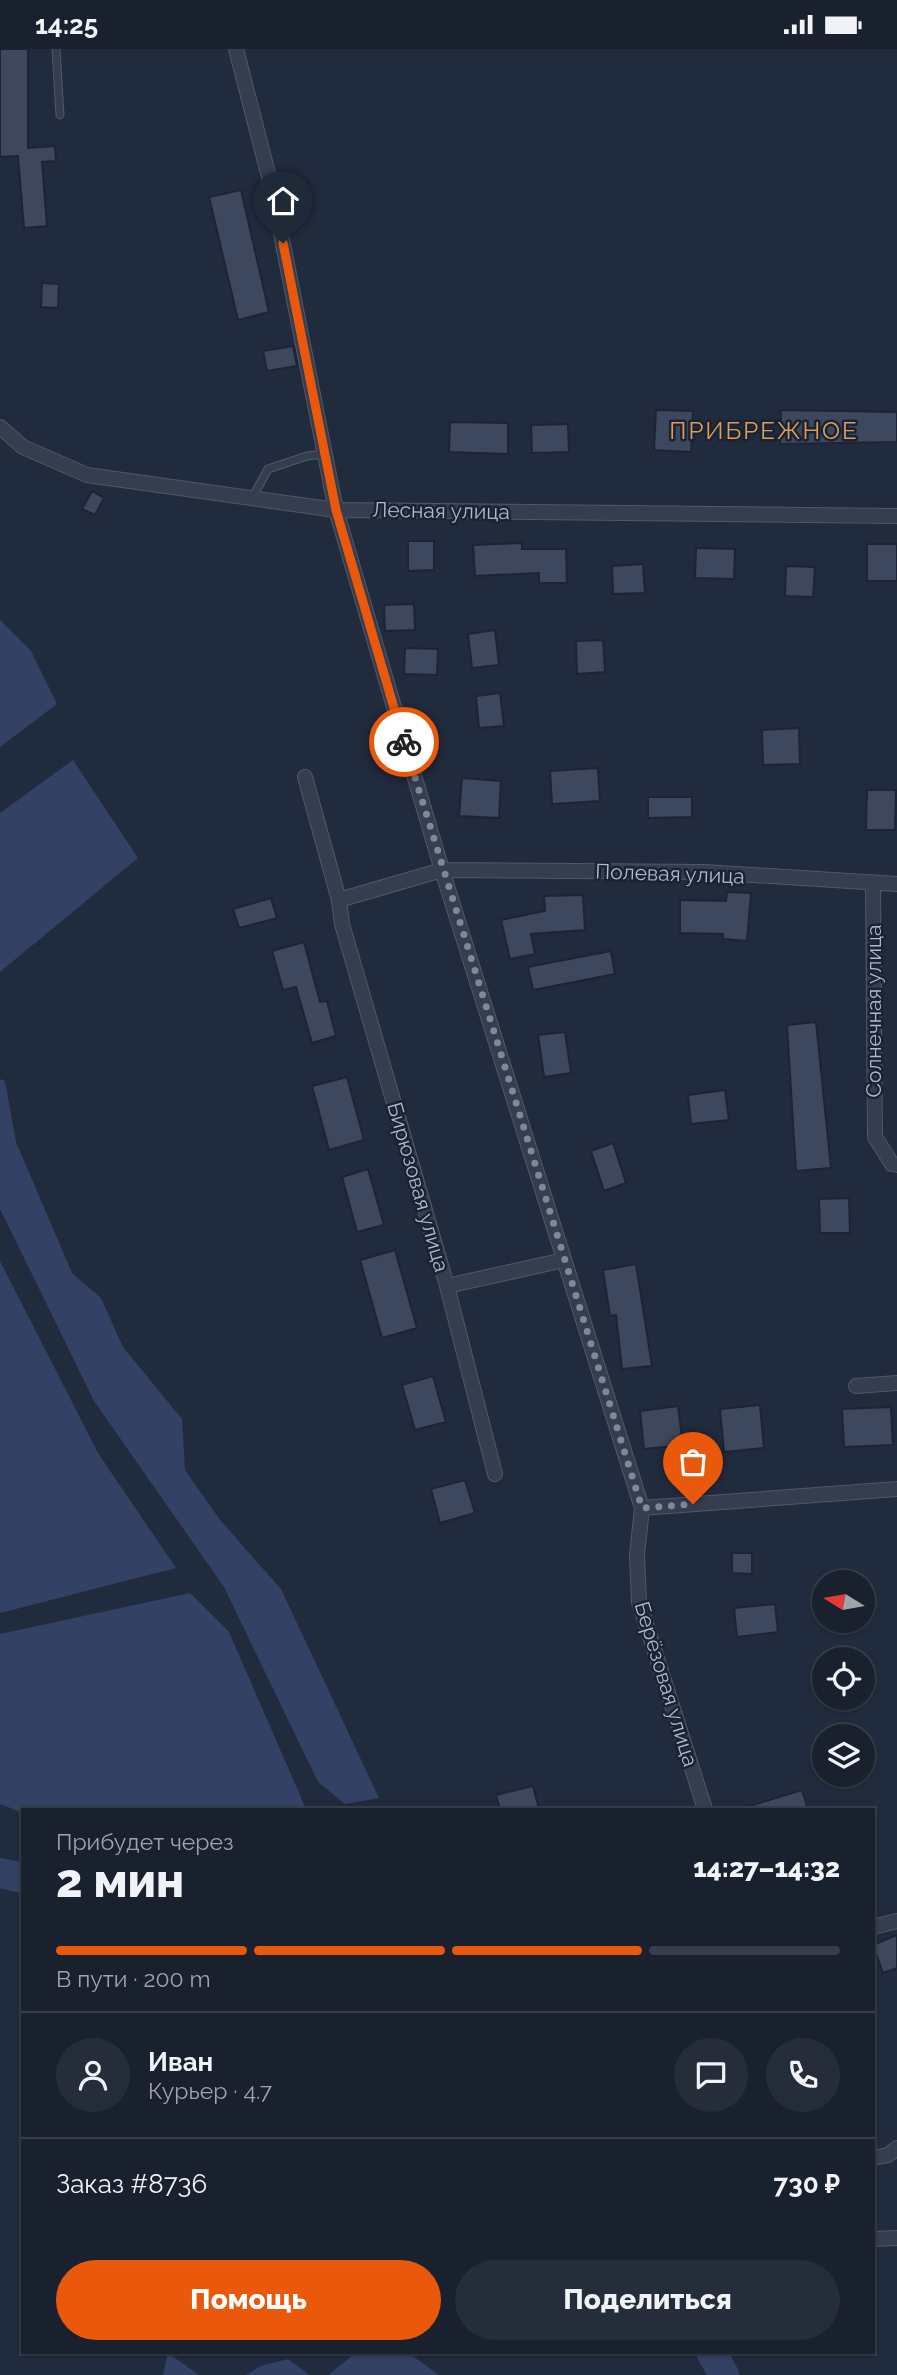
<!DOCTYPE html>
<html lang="ru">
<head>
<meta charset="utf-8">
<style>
  body { margin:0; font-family:Raleway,sans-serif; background:#262d3a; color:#f1f3f6; height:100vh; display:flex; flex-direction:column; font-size:26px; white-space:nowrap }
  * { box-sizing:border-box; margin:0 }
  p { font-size:23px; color:#9fa3aa }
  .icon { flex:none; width:38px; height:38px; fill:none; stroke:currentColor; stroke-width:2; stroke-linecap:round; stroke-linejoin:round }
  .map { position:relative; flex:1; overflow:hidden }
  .panel { position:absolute; left:21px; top:1759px; width:854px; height:546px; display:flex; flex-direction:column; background:#19202e; border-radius:0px; box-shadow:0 2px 5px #0004,0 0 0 2px #373e4a }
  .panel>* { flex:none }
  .needle { width:46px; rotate:281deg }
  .fabs { position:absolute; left:812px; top:1521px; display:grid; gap:14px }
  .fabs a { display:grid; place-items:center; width:63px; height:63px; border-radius:50%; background:#19202e; box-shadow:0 2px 5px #0004,0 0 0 2px #373e4a; font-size:35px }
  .pin { position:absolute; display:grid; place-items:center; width:60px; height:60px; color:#fff; margin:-72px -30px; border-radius:50% 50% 50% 0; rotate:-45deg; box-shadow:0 0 7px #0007 }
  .pin .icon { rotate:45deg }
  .courier { position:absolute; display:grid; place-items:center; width:70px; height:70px; margin:-35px; border:5px solid #ea580c; border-radius:50%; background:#fff; color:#222; box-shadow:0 2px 9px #0007 }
  .headline em { font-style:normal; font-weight:800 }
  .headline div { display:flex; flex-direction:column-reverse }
  .headline { display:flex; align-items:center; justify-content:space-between; height:119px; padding:0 35px }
  h1 { font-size:46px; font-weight:800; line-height:52px }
  .bar { display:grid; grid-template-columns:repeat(4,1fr); gap:10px 7px; align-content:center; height:84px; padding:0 35px }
  .bar i { height:9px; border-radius:5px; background:#373e4a }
  .bar .on { background:#ea580c }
  .bar p { grid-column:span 4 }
  .line { display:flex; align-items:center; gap:18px; padding:0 35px; border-top:2px solid #373e4a }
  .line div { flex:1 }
  .round { display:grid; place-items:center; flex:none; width:74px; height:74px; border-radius:37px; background:#262d3a }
  .cta { display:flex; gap:14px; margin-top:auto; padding:14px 35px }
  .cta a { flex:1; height:80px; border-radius:42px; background:#ea580c; color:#fff; font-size:28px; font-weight:800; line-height:80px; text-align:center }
  .cta a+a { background:#262d3a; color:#f1f3f6 }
  .status { display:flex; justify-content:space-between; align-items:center; height:49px; padding:0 35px; background:#19202e; direction:ltr }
  .status svg { height:19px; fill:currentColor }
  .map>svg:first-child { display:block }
  .water { fill:#324164 }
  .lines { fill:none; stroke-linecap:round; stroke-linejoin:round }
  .river { stroke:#324164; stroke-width:30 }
  .building { fill:#3d475e; stroke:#1c2435; stroke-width:2 }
  .lane-casing { stroke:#505869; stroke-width:9 }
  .street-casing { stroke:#505869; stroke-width:16 }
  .lane { stroke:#353d4e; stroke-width:7 }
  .street { stroke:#353d4e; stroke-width:14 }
  .done { stroke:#7f8798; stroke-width:7; stroke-dasharray:0 12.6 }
  .route { stroke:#ea580c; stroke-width:9 }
  .labels { text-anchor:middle; stroke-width:5; stroke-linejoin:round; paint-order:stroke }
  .street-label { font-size:21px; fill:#b1b8c9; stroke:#1a2233 }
  .quarter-label { font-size:24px; letter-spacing:2px; fill:#dd9f58; stroke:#1a2233 }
</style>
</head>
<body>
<div class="status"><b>14:25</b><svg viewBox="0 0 49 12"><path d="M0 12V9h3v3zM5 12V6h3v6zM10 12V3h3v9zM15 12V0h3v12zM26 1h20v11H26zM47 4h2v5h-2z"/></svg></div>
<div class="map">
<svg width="897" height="2326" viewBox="0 0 897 2326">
  <rect width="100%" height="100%" fill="#212b3e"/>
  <path class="water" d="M 0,571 L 31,602 L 57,655 L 0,698 Z
    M 73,711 L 138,809 L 0,923 L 0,764 Z
    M 0,1030 L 5,1032 L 16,1093 L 72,1224 L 101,1249 L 123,1298 L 182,1370 L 185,1421 L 220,1471 L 281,1540 L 379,1749 L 345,1755 L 318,1733 L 224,1538 L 94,1352 L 0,1160 Z
    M 0,1212 L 98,1404 L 176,1519 L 0,1564 Z
    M 190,1544 L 229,1583 L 306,1760 L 23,1760 L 23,1764 L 0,1755 L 0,1585 Z
    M 357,2303 L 407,2303 L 439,2326 L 328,2326 Z
    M 168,2304 L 199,2326 L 163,2326 Z
    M 288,2310 L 309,2326 L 246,2326 L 261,2317 Z"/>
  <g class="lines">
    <path class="river" d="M 0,1824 L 23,1829
      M 711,2303 L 724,2326"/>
  </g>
  <path class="building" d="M 0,0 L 28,0 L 28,99 L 55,97 L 56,112 L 42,113 L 47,177 L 24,179 L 18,107 L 0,108 Z
    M 241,141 L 269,263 L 238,271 L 209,148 Z
    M 42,234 L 59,235 L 58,259 L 41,258 Z
    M 293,297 L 297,317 L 267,322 L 263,302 Z
    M 656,361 L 693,362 L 691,403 L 654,401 Z
    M 781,361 L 897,363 L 897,393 L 780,395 Z
    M 450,373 L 508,374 L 508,405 L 449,403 Z
    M 568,375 L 569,403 L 532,404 L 531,376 Z
    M 92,442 L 104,449 L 95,466 L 82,460 Z
    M 408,492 L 434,492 L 434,521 L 408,522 Z
    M 522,494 L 522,500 L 566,500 L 567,534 L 539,534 L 539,524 L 475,527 L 473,496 Z
    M 867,495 L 897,495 L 897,532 L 867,532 Z
    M 696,499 L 735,500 L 734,530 L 695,529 Z
    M 643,515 L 645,544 L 613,545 L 612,517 Z
    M 786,517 L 815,518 L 813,548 L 785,547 Z
    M 414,555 L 415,581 L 385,582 L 384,556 Z
    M 495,581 L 499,616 L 472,619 L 468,585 Z
    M 603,591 L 605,623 L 577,625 L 576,592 Z
    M 405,599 L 438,600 L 437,626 L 404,625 Z
    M 500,644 L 504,677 L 479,679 L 476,647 Z
    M 799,679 L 800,715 L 763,716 L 762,681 Z
    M 598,719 L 600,752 L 552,755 L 550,722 Z
    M 462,729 L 501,732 L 499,769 L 459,767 Z
    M 867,741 L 896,741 L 895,781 L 866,781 Z
    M 648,748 L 692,748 L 692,768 L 648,769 Z
    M 727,843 L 751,844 L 747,892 L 723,890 L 723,885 L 680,884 L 680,851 L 726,852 Z
    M 583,846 L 585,881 L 531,885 L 535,905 L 510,910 L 501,871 L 545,862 L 544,847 Z
    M 271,849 L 277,869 L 239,879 L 233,860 Z
    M 304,893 L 320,953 L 327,952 L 336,987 L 312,994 L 296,938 L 283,941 L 272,902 Z
    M 611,902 L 615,925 L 533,941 L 528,918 Z
    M 816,973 L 831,1119 L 796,1122 L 787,976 Z
    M 565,983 L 571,1024 L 544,1028 L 538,986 Z
    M 347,1028 L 364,1091 L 329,1101 L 312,1037 Z
    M 725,1041 L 729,1071 L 691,1075 L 688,1046 Z
    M 613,1094 L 626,1134 L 604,1142 L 591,1102 Z
    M 368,1120 L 384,1176 L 357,1183 L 342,1128 Z
    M 849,1149 L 850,1184 L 820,1184 L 819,1150 Z
    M 395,1201 L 417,1279 L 382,1289 L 360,1211 Z
    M 636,1215 L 652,1317 L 622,1320 L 616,1266 L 610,1267 L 603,1221 Z
    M 433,1327 L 446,1373 L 415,1381 L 402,1336 Z
    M 760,1356 L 764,1399 L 724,1403 L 720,1360 Z
    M 678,1357 L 683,1396 L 644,1400 L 640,1362 Z
    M 891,1358 L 893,1396 L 844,1398 L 842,1360 Z
    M 465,1431 L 475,1464 L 440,1474 L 431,1440 Z
    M 732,1504 L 752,1504 L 752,1525 L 732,1524 Z
    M 775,1555 L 778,1583 L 737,1588 L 734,1559 Z
    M 533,1737 L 539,1760 L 500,1760 L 496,1746 Z
    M 802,1741 L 808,1760 L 750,1760 L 750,1757 Z
    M 897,1886 L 897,1919 L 883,1924 L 873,1896 Z"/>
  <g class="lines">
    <defs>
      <path id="lane" d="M 56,0 L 60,66
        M 252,449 L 268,420 L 307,407 L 325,405"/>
      <path id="street" d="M 236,0 L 272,140 L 336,461 L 442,821 L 642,1459 L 637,1506 L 639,1553 L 705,1760
        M 0,378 L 23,398 L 87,426 L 336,461 L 897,467
        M 305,728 L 339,851
        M 873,835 L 875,1088 L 892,1115 L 897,1116
        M 447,1237 L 564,1211
        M 856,1337 L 897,1334
        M 495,1425 L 447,1237 L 342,875 L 339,851 L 442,821 L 704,823 L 897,835
        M 642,1459 L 897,1440
        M 873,1878 L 897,1872
        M 873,2109 L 888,2106 L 897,2099
        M 873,2190 L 897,2189"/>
    </defs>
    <use href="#lane" class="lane-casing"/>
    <use href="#street" class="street-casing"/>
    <use href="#lane" class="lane"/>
    <use href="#street" class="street"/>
  </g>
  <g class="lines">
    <path class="done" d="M 404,693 L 642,1459 L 693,1455"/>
    <path class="route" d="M 283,194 L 336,461 L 404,693"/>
  </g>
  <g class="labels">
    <g class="street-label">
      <text transform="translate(441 462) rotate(1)" y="7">Лесная улица</text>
      <text transform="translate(670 825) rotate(2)" y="7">Полевая улица</text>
      <text transform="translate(874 962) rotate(-90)" y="7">Солнечная улица</text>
      <text transform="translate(418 1138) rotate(74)" y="7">Бирюзовая улица</text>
      <text transform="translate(666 1635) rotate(73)" y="7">Берёзовая улица</text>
    </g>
    <g class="quarter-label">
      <text x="764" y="390">ПРИБРЕЖНОЕ</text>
    </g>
  </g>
</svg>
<div class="fabs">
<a><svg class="needle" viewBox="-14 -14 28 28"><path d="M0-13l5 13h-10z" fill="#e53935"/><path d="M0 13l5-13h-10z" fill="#9fa3aa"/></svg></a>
<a><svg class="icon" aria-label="locate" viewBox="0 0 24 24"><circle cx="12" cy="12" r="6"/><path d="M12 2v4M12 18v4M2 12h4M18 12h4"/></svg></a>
<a><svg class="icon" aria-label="layers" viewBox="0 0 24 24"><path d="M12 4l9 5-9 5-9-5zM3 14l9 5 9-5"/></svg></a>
</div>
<div class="pin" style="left:693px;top:1455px;background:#ea580c"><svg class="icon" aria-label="bag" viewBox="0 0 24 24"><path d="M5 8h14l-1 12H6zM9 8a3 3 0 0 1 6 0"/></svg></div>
<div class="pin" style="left:283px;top:194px;background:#1f2937"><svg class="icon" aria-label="home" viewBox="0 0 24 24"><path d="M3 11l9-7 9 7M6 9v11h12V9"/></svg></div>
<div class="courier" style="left:404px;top:693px"><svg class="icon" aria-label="bike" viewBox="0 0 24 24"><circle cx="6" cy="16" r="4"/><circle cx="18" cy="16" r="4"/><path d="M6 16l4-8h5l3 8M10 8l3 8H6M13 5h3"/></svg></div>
<section class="panel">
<div class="headline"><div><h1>2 мин</h1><p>Прибудет через</p></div><em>14:27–14:32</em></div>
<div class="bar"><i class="on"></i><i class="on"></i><i class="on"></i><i></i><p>В пути · 200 m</p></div>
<div class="line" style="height:126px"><a class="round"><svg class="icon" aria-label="person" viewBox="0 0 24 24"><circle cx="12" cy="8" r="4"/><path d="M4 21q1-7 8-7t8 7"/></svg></a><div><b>Иван</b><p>Курьер · 4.7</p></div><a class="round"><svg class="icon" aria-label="chat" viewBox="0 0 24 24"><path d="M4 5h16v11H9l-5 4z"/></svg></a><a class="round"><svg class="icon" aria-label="phone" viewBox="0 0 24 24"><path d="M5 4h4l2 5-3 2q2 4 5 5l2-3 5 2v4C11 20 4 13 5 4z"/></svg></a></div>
<div class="line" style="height:91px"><div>Заказ #8736</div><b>730 ₽</b></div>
<div class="cta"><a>Помощь</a><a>Поделиться</a></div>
</section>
</div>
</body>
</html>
